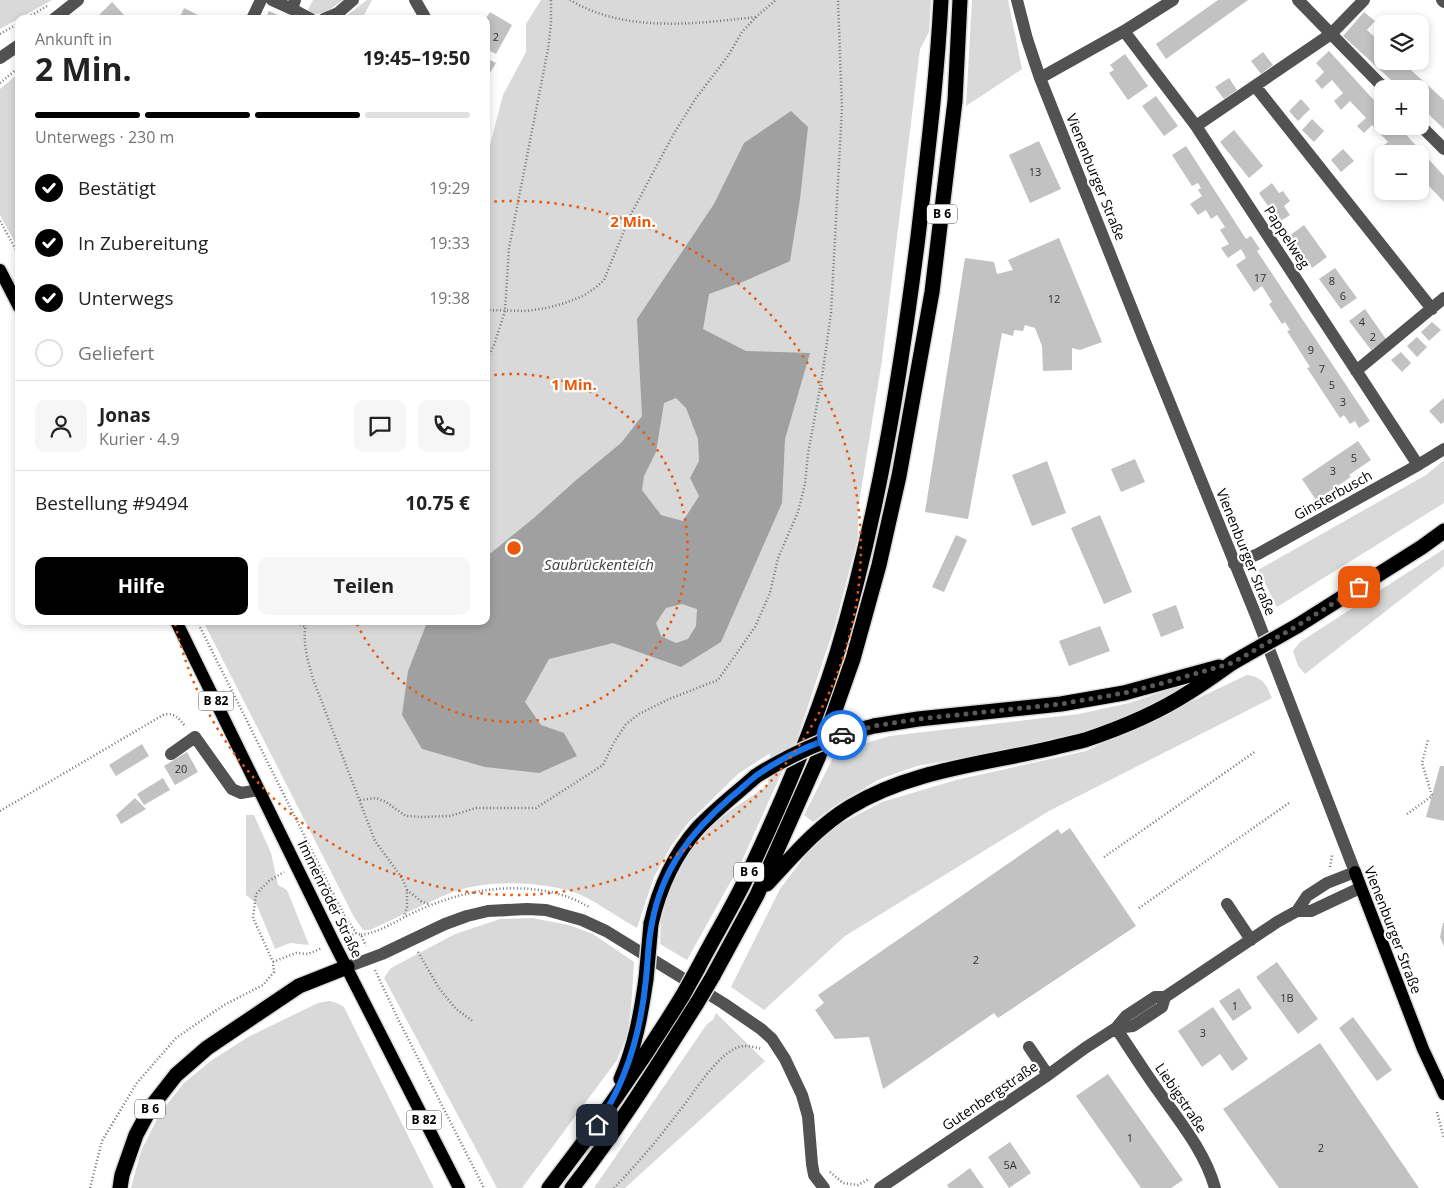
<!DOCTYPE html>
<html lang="de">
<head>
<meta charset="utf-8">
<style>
  body { margin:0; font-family:"Open Sans",sans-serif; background:#f6f6f6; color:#222; height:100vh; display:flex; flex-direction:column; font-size:19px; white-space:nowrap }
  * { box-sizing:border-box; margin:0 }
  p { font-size:16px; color:#767676 }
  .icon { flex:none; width:28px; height:28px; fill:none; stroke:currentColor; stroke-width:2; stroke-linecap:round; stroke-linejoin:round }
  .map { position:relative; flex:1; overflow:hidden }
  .drawer { position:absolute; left:15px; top:15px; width:475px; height:610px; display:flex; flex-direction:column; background:#fff; border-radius:10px; box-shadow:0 2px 8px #0003 }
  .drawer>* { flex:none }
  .buttons { position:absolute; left:1374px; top:15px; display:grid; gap:10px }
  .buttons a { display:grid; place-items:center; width:55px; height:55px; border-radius:10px; background:#fff; box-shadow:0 2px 8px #0003; font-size:25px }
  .pin { position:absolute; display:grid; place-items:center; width:42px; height:42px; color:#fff; margin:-21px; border-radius:10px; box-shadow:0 2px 8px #0006 }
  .courier { position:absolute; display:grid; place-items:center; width:50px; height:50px; margin:-25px; border:4px solid #1a73e8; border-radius:50%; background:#fff; color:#222; box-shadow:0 1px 6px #0007 }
  .overview em { font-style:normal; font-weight:700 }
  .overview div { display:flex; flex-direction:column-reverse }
  .overview { display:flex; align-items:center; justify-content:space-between; height:85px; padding:0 20px }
  h1 { font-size:32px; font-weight:700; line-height:38px }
  .bar { display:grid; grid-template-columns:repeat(4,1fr); gap:8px 5px; align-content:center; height:60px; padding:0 20px }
  .bar i { height:6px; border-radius:4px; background:#e0e0e0 }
  .bar .current { background:#000 }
  .bar p { grid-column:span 4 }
  .line { display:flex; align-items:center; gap:12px; padding:0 20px; border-top:1px solid #e0e0e0 }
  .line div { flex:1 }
  .round { display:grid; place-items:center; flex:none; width:52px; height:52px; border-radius:10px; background:#f6f6f6 }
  ol { padding:0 20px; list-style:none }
  li { display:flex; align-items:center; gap:15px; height:55px }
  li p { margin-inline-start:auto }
  li .icon { padding:5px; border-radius:50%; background:#000; color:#fff; stroke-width:4 }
  li:last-child { color:#767676 }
  li i { width:28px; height:28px; border:2px solid #e0e0e0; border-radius:50% }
  .primary-button { display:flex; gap:10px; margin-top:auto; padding:10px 20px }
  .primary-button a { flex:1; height:58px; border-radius:10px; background:#000; color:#fff; font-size:20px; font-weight:700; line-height:58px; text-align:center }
  .primary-button a+a { background:#f6f6f6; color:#222 }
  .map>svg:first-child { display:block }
  .green { fill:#d9d9d9 }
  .water { fill:#a0a0a0; fill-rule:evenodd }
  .building { fill:#c2c2c2 }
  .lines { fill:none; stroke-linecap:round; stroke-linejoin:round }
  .major-casing { stroke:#dbdbdb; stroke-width:15 }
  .highway-casing { stroke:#dbdbdb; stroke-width:18 }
  .path { stroke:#747474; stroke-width:2.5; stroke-dasharray:1 2.5; stroke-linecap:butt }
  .minor { stroke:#525252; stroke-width:12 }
  .major { stroke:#000; stroke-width:12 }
  .highway { stroke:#000; stroke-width:15 }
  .highway-bridge-casing { stroke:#dbdbdb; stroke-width:18; stroke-linecap:butt }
  .highway-bridge { stroke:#000; stroke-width:15 }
  .done { stroke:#595959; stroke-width:5; stroke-dasharray:0 9 }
  .route { stroke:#1a73e8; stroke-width:6 }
  .ring { fill:none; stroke:#e8590c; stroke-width:2.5; stroke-dasharray:2.5 5 }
  .labels { text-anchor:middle; stroke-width:4.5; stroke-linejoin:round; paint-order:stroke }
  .number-label { font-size:11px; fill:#303030 }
  .shield { fill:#fff; stroke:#4c4c4c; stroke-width:1 }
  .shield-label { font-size:12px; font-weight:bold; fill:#000 }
  .street-label { font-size:14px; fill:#000; stroke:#fff }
  .water-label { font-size:15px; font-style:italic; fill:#414141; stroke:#fff }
  .centre { fill:#e8590c; stroke:#fff; stroke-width:2.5 }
  .ring-label { font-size:15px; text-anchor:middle; font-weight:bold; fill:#e8590c; stroke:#fff; stroke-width:4.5; stroke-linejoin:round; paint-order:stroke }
</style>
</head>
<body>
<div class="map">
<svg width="1444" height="1188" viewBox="0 0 1444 1188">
  <rect width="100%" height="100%" fill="#fff"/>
  <path class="green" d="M 0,0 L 52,0 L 0,29 Z
    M 313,0 L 343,0 L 325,13 L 315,14 L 308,10 Z
    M 367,0 L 372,0 L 362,19 L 342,19 Z
    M 541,0 L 931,0 L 929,32 L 920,49 L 882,360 L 858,509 L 858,538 L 835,625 L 797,739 L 740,865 L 687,960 L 660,944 C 661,934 660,922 662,913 C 669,888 687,850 706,831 C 724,813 747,800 768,785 L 770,753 L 738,774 L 688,823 L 671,846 L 654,877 L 637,928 C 619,918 600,904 581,895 C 548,881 486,879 453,892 C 425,903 397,918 370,930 L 363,930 L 354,917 L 203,621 L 486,621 L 486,160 L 503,95 L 526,52 L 526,24 Z
    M 972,0 L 1008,0 L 1022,69 L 966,106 Z
    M 19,73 L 19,250 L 0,215 L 0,89 Z
    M 1444,460 L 1444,503 L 1277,607 L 1258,570 L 1426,475 Z
    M 1444,549 L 1444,566 L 1305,674 L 1298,666 L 1293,651 L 1300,642 Z
    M 1247,675 C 1263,677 1266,684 1272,698 L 1049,811 L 845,936 L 764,1010 L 731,987 L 780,889 L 808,852 L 838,825 L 882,802 L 956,780 L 1086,751 Z
    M 1183,685 L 1185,688 L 1161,702 L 1096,730 L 1047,743 L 917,766 L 880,779 L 837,804 L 813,822 L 804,815 L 836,752 L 890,736 L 1079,714 L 1129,703 Z
    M 246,815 L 254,815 L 271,853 L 278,885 L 287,890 L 309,945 L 290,943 L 275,949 L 256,903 L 246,895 Z
    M 532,918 L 569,925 L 593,934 L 634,962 L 631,1009 L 627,1035 L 617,1060 L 522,1188 L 497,1188 L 384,978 L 391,968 L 455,934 L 500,919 Z
    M 329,1001 L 337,1003 L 344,1007 L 434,1188 L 131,1188 L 141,1151 L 160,1113 L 184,1083 L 212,1060 L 248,1037 L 318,1003 Z
    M 716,1013 L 765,1061 L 625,1188 L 594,1188 L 707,1024 L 713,1020 Z"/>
  <path class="water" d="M 791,111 L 808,127 L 800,199 L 790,261 L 745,281 L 709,294 L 703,329 L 746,351 L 810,353 L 785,439 L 782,503 L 721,642 L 681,667 L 613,643 L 549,659 L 525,702 L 541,725 L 564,733 L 577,756 L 539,773 L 485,767 L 422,749 L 402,715 L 408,671 L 426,625 L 429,621 L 486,621 L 486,557 L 535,517 L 575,481 L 621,443 L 642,416 L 637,319 L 714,204 L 744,143 ZM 676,398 L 686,408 L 698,439 L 699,461 L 690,478 L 699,496 L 683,521 L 661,515 L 642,490 L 644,476 L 656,452 L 664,403 ZM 682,604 L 697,609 L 696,626 L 688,639 L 676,643 L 661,636 L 656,623 L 666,608 Z"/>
  <path class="building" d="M 1218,0 L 1248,0 L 1166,59 L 1156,44 Z
    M 112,2 L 126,17 L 124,19 L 103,19 L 99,15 Z
    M 184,8 L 206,19 L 179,19 Z
    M 269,11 L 287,19 L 265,19 Z
    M 490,12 L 512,25 L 496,54 L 486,49 L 486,18 Z
    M 1364,12 L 1375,21 L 1367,30 L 1382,44 L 1382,61 L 1401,61 L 1444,100 L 1444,129 L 1420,106 L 1420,89 L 1401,89 L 1343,36 Z
    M 1329,51 L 1382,109 L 1382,126 L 1398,126 L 1444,176 L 1444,202 L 1429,186 L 1421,194 L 1418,191 L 1420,191 L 1420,179 L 1422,178 L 1420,176 L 1420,154 L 1399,154 L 1395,149 L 1390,154 L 1383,154 L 1379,149 L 1388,142 L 1372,125 L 1364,133 L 1357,126 L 1366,118 L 1350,101 L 1341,110 L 1334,101 L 1343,93 L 1332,80 L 1322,89 L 1315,81 L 1324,72 L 1316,63 Z
    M 1263,52 L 1273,65 L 1261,74 L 1251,61 Z
    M 1125,54 L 1148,86 L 1128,100 L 1109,73 L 1114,70 L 1110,65 Z
    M 486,58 L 496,63 L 486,80 Z
    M 1229,78 L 1237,90 L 1224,99 L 1215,87 Z
    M 1156,96 L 1178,126 L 1164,136 L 1142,106 Z
    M 1301,99 L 1310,109 L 1298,121 L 1289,111 Z
    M 1312,119 L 1324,131 L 1314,142 L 1302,130 Z
    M 1234,130 L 1263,166 L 1249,178 L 1220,142 Z
    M 1039,141 L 1061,189 L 1030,203 L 1009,155 Z
    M 1186,146 L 1246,239 L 1251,236 L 1260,249 L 1257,251 L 1370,421 L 1359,428 L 1355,421 L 1350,424 L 1344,415 L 1340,418 L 1307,368 L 1310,367 L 1287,331 L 1290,330 L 1285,322 L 1282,324 L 1269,304 L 1272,302 L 1262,286 L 1254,292 L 1236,265 L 1246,258 L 1241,249 L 1228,258 L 1221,248 L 1229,244 L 1220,230 L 1225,227 L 1217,215 L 1211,219 L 1206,210 L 1198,215 L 1190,204 L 1202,196 L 1198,190 L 1201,188 L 1198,183 L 1192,186 L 1172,155 Z
    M 1343,149 L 1354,161 L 1341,172 L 1331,160 Z
    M 1272,183 L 1279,193 L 1283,191 L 1290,201 L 1284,206 L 1290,215 L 1279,222 L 1259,193 Z
    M 1304,225 L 1327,257 L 1312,268 L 1289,236 Z
    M 1059,238 L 1102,342 L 1080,350 L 1072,348 L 1072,370 L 1043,371 L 1042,346 L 1035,328 L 1025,325 L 1023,331 L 1014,330 L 1013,336 L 1002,333 L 968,519 L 925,512 L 965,258 L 994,262 L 997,274 L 1013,270 L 1008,260 Z
    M 1335,268 L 1357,298 L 1341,309 L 1319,279 Z
    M 1365,309 L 1386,339 L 1371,350 L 1349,321 Z
    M 1432,322 L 1441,330 L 1429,341 L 1421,332 Z
    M 1417,337 L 1427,347 L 1417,357 L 1407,346 Z
    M 1401,352 L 1411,363 L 1402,372 L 1391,360 Z
    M 1444,398 L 1444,422 L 1441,424 L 1429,411 Z
    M 1358,441 L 1371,460 L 1349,475 L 1351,477 L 1316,500 L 1302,479 Z
    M 1135,459 L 1145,482 L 1121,492 L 1111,469 Z
    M 1047,461 L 1066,513 L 1032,526 L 1012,475 Z
    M 1100,515 L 1132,592 L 1104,604 L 1071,528 Z
    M 956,535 L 967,540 L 944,592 L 932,587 Z
    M 1176,605 L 1184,628 L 1161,637 L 1152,614 Z
    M 1100,626 L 1110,651 L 1069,666 L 1059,641 Z
    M 142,744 L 149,756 L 116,776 L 109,765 Z
    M 187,752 L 198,772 L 175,785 L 164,766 Z
    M 1440,766 L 1444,766 L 1444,821 L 1426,817 Z
    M 163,778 L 170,790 L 144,805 L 137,794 Z
    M 135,798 L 146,809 L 121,824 L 116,815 Z
    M 1070,828 L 1136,926 L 998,1018 L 994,1013 L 883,1089 L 869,1037 L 835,1039 L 815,1010 L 824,1003 L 818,995 L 1058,829 L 1061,834 Z
    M 1443,923 L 1444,923 L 1444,947 L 1440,937 Z
    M 1277,962 L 1318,1019 L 1298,1034 L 1256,977 Z
    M 1239,988 L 1252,1008 L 1233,1021 L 1219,1001 Z
    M 1213,1007 L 1248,1059 L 1232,1071 L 1220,1054 L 1202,1067 L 1178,1031 Z
    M 1353,1017 L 1392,1070 L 1377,1081 L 1339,1028 Z
    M 1320,1043 L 1419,1188 L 1279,1188 L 1223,1109 Z
    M 1108,1074 L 1183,1180 L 1171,1188 L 1141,1188 L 1076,1096 Z
    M 1010,1142 L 1031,1173 L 1009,1188 L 988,1157 Z
    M 970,1168 L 984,1188 L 949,1188 L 947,1185 Z"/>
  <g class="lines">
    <defs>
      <path id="major" d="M 0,270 L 19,307
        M 176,621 L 334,943 L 459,1188
        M 1355,872 L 1423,1049 L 1444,1094"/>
      <path id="highway" d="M 1297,626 L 1422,547 L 1444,531
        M 874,726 L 918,719 L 1061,704 L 1124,693 L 1219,667
        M 767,884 C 793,856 817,827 850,807 C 911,770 984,764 1052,748 C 1063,745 1074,743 1085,740 C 1121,728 1157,713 1188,693 C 1203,684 1218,673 1232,663
        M 651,924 C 659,889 674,855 698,828 C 716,809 737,793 756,776
        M 698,968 C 715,935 735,903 750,870 C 783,800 814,727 837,653 C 878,517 900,378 918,237 C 927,158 937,79 941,0
        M 713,976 L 757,895 L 818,758 L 853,659 L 879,565 L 899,476 L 932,292 L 955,101 L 960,0
        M 621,1079 C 635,1047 641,1014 646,979
        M 120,1188 L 122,1175 L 136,1135 L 151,1107 L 176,1075 L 207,1048 L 299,986 L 347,967
        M 549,1188 C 597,1126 642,1062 683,995
        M 572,1188 C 618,1129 657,1066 697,1003"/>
    </defs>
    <use href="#major" class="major-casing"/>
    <use href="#highway" class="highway-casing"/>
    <path class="path" d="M 570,0 C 625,33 695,24 756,17
      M 25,19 L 47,6
      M 0,34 L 19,23
      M 0,83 L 19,67
      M 0,221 L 19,255
      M 486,310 L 526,311 L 547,308 L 565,303 L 583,296 L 595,288 L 604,280 L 630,216 L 673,135 L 696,98 L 728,56 L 742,32 L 757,16 L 776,0
      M 486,361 L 494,345 L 505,311 L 509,248 L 548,49 L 551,24 L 551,0
      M 197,621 L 344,915 L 356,933 L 361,935 L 366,946
      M 294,621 L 305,627
      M 307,621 C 301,639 308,661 313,679 L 375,841 L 402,878 L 407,890 L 407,907 L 404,917
      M 360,800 L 376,798 L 386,802 L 406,816 L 422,817 L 450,816 L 476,808 L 536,808 L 603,765 L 613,744 L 626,724 L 639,714 L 669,699 L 718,680 L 755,627 L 770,593 L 778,558 L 798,512 L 805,484 L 808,454 L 822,377 L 831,313 L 842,108 L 838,0
      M 0,811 L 163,715 C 175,712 178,718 186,727
      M 1407,814 L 1432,796 L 1422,763 L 1428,740
      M 1104,857 L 1256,751
      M 1330,867 L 1332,855 L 1334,855
      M 407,890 L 421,901 L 430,905
      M 1139,908 L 1289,803
      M 361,935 C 381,932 399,919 417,911 C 461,891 508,882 555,893 C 561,895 567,896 573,899 C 579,901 584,905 590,907
      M 346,938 L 356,933
      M 418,952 L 439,988 L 456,1009 L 474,1022
      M 273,962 L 296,953 L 308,954 L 322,948
      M 375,970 L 398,1019 L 484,1188
      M 1437,1112 L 1444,1139
      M 830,1172 L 843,1183 L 858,1185 L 869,1179
      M 90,1188 L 102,1141 L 136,1084 L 176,1038 L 224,1005 L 263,985 L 274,972 L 273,962 L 253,918 L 256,894 L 269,881 L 284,872
      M 614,1188 C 636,1165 658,1140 677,1114 C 693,1095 713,1059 736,1048 C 744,1044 754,1047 762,1049"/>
    <path class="minor" d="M 272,0 L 292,9 L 295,0
      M 415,0 L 426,19
      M 1017,0 L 1027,39 L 1040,78 L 1143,337 L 1257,618 L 1355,872 L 1327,883 L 1307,896 L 1297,911
      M 1298,0 L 1385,89
      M 1442,0 L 1444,2
      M 292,9 L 311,19
      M 54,19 L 78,0
      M 252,19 L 261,0
      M 324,19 L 338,13 L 353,0
      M 1124,31 L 1196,126 L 1418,465
      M 0,58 L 19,45
      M 1040,78 L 1124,31 L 1173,0
      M 1255,86 L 1432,309
      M 1420,125 L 1444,149
      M 1196,126 L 1331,34 L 1364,0
      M 1356,371 L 1444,298
      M 1234,564 L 1258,554 L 1418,465 L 1444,449
      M 171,754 L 195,737 L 232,789 L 241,793 L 259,790
      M 1227,904 L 1251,940
      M 347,967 L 382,954 L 445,924 L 467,916 L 488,911 L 527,909 L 546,910 L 582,920 L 606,931 L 723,1003 L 761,1029 L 772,1039 L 785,1059 L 802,1095 L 808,1116 L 812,1164 L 814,1175 L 824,1188
      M 1116,1028 C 1130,1049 1144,1071 1159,1092 C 1180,1122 1205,1152 1215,1188
      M 1116,1028 L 1133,1026 L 1162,1007 L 1165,997
      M 1029,1047 L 1048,1075
      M 880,1188 L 1048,1075 L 1085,1048 L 1116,1028 L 1126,1016 L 1155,997 L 1165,997 L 1277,922 L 1297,911 L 1311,911 L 1360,888"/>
    <use href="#major" class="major"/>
    <use href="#highway" class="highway"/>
    <defs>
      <path id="highway-bridge" d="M 1232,663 L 1297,626
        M 756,776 C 794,752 830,736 874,726
        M 646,979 L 651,924
        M 683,995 L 698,968
        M 697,1003 L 713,976"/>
    </defs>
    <use href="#highway-bridge" class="highway-bridge-casing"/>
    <use href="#highway-bridge" class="highway-bridge"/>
  </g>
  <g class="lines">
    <path class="done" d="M 842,735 L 874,726 L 918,719 L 1061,704 L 1124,693 L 1156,685 L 1232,663 L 1297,626 L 1359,587"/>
    <path class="route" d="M 597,1125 C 626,1083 641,1030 646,979 C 648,961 648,941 652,923 C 662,869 691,832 731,797 C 740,790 748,782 757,775 C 783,757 813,743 842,735"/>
  </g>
  <g class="ring">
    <path d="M487 376A174 174 0 1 1 356 622"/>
    <path d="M487 202A347 347 0 1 1 175 623"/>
  </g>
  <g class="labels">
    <g class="number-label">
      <text x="496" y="41">2</text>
      <text x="1035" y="176">13</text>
      <text x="1260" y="282">17</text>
      <text x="1332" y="285">8</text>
      <text x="1343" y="300">6</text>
      <text x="1054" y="303">12</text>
      <text x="1362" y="326">4</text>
      <text x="1373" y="341">2</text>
      <text x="1311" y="354">9</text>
      <text x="1322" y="373">7</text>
      <text x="1332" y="389">5</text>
      <text x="1343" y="406">3</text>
      <text x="1354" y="462">5</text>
      <text x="1333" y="475">3</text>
      <text x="181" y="773">20</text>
      <text x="976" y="964">2</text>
      <text x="1287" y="1002">1B</text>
      <text x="1235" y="1010">1</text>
      <text x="1203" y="1037">3</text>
      <text x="1130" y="1142">1</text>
      <text x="1321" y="1152">2</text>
      <text x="1010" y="1169">5A</text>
    </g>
    <g class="shield">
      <rect x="927" y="204.5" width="30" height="19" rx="4"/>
      <rect x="198.5" y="691.5" width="35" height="19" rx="4"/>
      <rect x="734" y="862.5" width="30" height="19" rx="4"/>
      <rect x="135" y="1099.5" width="30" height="19" rx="4"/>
      <rect x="406.5" y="1110.5" width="35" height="19" rx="4"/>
    </g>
    <g class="shield-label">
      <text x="942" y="218">B 6</text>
      <text x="216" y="705">B 82</text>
      <text x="749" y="876">B 6</text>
      <text x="150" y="1113">B 6</text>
      <text x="424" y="1124">B 82</text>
    </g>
    <g class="street-label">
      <text transform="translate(1096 177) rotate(68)" y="5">Vienenburger Straße</text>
      <text transform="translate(1287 237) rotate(57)" y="5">Pappelweg</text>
      <text transform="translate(1333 495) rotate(-29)" y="5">Ginsterbusch</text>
      <text transform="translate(1246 552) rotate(68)" y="5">Vienenburger Straße</text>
      <text transform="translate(330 899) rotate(64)" y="5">Immenröder Straße</text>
      <text transform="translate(1393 930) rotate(69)" y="5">Vienenburger Straße</text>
      <text transform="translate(990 1096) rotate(-34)" y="5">Gutenbergstraße</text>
      <text transform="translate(1181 1098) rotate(56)" y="5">Liebigstraße</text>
    </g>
    <g class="water-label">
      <text x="599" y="570">Saubrückenteich</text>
    </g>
  </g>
  <circle cx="514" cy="548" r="8" class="centre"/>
  <g class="ring-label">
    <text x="633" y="227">2 Min.</text>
    <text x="574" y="390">1 Min.</text>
  </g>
</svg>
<div class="buttons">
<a><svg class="icon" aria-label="layers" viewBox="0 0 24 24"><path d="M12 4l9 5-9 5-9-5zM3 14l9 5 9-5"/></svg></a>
<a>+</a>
<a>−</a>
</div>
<div class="pin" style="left:1359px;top:587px;background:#ea580c"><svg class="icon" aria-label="bag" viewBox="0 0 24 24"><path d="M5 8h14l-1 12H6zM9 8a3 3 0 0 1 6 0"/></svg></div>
<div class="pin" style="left:597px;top:1125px;background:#1f2937"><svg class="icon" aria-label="home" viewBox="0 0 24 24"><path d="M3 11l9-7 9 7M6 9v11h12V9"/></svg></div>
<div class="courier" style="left:842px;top:735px"><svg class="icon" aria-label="car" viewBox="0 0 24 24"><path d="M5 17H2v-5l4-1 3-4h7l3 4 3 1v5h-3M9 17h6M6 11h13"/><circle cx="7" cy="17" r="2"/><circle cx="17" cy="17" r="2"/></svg></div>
<section class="drawer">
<div class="overview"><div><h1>2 Min.</h1><p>Ankunft in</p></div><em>19:45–19:50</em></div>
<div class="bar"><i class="current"></i><i class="current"></i><i class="current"></i><i></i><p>Unterwegs · 230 m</p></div>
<ol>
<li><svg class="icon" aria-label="check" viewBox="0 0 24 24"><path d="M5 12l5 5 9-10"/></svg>Bestätigt<p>19:29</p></li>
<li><svg class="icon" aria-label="check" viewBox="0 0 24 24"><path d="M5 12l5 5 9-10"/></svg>In Zubereitung<p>19:33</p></li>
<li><svg class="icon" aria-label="check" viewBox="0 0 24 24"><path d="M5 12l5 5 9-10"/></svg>Unterwegs<p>19:38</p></li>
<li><i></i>Geliefert</li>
</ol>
<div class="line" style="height:90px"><a class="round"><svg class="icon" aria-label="person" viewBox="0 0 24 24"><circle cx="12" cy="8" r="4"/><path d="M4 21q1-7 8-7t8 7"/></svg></a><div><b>Jonas</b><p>Kurier · 4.9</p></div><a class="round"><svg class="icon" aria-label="chat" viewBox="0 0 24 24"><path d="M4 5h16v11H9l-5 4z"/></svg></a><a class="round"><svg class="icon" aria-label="phone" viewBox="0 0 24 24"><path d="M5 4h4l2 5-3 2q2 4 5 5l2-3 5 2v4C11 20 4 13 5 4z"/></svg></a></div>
<div class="line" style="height:65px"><div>Bestellung #9494</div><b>10.75 €</b></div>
<div class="primary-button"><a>Hilfe</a><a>Teilen</a></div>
</section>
</div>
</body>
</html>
